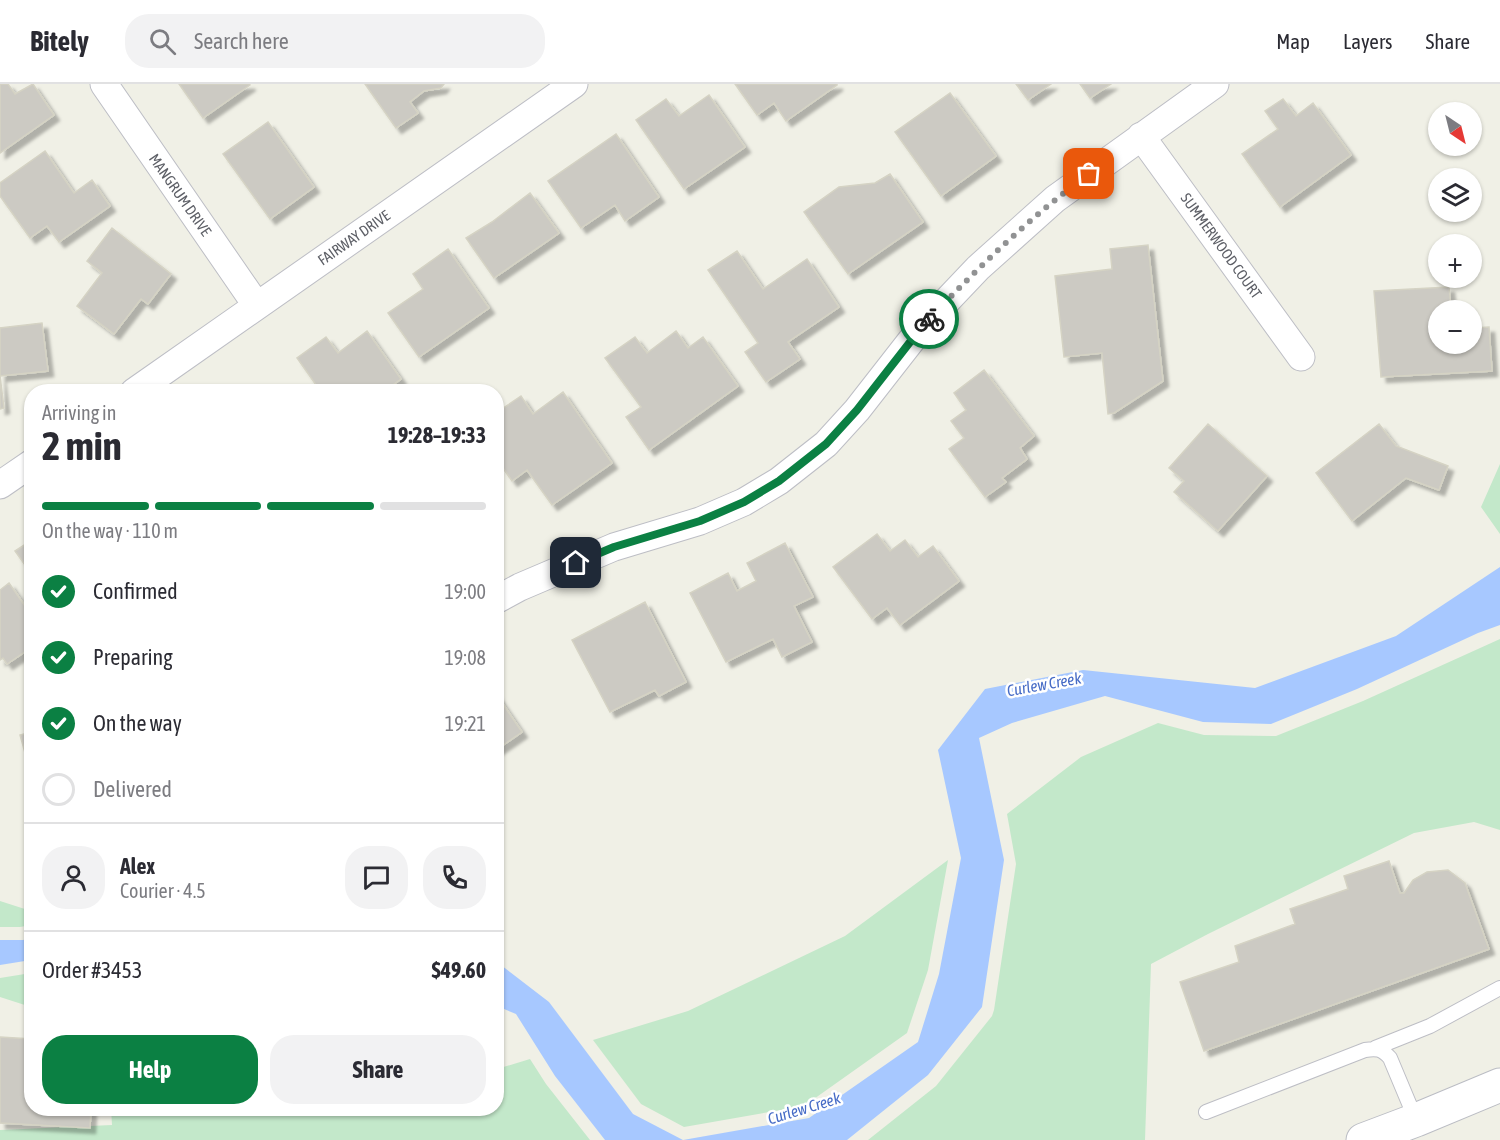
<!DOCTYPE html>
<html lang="en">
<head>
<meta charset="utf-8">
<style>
  body { margin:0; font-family:"Asap Condensed",sans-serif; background:#f2f2f3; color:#2b2b33; height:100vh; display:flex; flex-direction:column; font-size:22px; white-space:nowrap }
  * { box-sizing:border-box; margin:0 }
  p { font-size:20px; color:#7c7c81 }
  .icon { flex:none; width:33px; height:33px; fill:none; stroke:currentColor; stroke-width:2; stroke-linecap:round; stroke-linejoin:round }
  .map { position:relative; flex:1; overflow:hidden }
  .panel { position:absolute; left:24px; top:300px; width:480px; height:732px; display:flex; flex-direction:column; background:#fff; border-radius:24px; box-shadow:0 2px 4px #0004 }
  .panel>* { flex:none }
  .needle { width:39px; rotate:145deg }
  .tools { position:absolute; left:1428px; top:18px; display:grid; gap:12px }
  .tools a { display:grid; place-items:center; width:54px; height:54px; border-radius:50%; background:#fff; box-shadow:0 2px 4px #0004; font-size:30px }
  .pin { position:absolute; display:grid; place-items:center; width:51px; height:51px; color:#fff; margin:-26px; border-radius:12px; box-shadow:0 3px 9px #0006 }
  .courier { position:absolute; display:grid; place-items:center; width:60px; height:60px; margin:-30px; border:4px solid #0b8043; border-radius:50%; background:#fff; color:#222; box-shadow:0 2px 8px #0007 }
  .headline em { font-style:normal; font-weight:700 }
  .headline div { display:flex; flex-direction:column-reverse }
  .headline { display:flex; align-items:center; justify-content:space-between; height:102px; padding:0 18px }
  h1 { font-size:39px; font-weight:700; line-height:45px }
  .bar { display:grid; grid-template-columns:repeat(4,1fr); gap:9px 6px; align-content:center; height:72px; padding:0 18px }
  .bar i { height:8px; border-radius:4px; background:#e1e1e2 }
  .bar .current { background:#0b8043 }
  .bar p { grid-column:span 4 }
  .line { display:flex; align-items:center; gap:15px; padding:0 18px; border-top:2px solid #e1e1e2 }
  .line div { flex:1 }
  .round { display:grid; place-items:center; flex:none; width:63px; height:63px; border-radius:24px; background:#f2f2f3 }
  ol { padding:0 18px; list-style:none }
  li { display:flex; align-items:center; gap:18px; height:66px }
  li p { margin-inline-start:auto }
  li .icon { padding:6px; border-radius:50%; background:#0b8043; color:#fff; stroke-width:4 }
  li:last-child { color:#7c7c81 }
  li i { width:33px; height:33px; border:3px solid #e1e1e2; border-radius:50% }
  .button { display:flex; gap:12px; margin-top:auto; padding:12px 18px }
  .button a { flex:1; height:69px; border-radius:24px; background:#0b8043; color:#fff; font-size:24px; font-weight:700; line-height:69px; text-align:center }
  .button a+a { background:#f2f2f3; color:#2b2b33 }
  header { display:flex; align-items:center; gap:36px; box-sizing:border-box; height:84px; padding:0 30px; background:#fff; border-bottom:2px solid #e1e1e2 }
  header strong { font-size:28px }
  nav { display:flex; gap:33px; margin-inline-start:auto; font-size:21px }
  .search { width:420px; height:54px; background:#f2f2f3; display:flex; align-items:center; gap:15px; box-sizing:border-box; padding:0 21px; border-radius:24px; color:#7c7c81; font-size:22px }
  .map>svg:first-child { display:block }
  .green { fill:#c3e8ca }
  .water { fill:#a7c8ff }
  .building { fill:#cccac3; stroke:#d5d3c4; stroke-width:1.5; filter:url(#shadow) }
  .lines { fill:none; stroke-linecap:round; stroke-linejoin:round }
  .service-casing { stroke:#bdbec5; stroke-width:16 }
  .minor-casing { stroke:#bdbec5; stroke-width:29 }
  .secondary-casing { stroke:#bbbdc4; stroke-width:35 }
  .service { stroke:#fff; stroke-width:14 }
  .minor { stroke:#fff; stroke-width:27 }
  .secondary { stroke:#fff; stroke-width:33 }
  .done { stroke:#919293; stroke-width:6; stroke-dasharray:0 10.8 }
  .route { stroke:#0b8043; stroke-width:8 }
  .labels { text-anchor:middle; stroke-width:5; stroke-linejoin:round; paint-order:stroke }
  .street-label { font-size:15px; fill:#5e6067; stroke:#fff }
  .water-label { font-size:16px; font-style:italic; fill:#466bc6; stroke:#fff }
</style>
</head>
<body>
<header>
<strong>Bitely</strong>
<div class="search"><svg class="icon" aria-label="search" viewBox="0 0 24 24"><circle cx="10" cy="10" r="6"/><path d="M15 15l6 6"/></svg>Search here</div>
<nav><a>Map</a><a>Layers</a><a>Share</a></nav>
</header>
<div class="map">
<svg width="1500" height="1056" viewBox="0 0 1500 1056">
  <defs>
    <filter id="shadow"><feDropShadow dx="5.5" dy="5.5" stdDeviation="1.5" flood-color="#0004"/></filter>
  </defs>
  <rect width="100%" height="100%" fill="#f0f0e6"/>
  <path class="green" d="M 1500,380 L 1500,450 L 1481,423 Z
    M 1500,555 L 1500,746 L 1474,738 L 1414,749 L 1208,850 L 1151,880 L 1145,1056 L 868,1056 L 936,1002 L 992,932 L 994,926 L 1016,780 L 1007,730 L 1081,673 L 1158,639 L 1204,651 L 1276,652 L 1363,617 Z
    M 948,776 L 928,886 L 907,949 L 804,1022 L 684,1043 L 641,1020 L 593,956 L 688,927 L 845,852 Z
    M 0,817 L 31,827 L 31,841 L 20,843 L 0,843 Z
    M 31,889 L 31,923 L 0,913 L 0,894 Z
    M 530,975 L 546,1000 L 590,1056 L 0,1056 L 0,1046 L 112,1041 L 111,1024 L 496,1024 L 497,985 Z"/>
  <path class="water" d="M 1500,483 L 1500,541 L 1478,549 L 1357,605 L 1271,640 L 1203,638 L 1105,612 L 1012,639 L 979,654 L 1004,776 L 982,923 L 928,991 L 847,1056 L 683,1056 L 809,1034 L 918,958 L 939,890 L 961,774 L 938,666 L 985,605 L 1083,586 L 1255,604 L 1396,552 Z
    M 31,854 L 31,876 L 0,881 L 0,856 L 23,856 Z
    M 497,878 L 549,918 L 633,1030 L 683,1056 L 605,1056 L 555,992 L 516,930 L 497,922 Z"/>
  <path class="building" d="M 0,0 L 8,0 L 15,10 L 33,0 L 54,31 L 0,69 Z
    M 179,0 L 249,0 L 250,1 L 203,34 Z
    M 365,0 L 444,0 L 441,4 L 424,7 L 410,18 L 418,29 L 396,44 Z
    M 735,0 L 837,0 L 837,1 L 786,37 L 774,19 L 757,31 Z
    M 1016,0 L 1051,0 L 1028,16 Z
    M 1080,0 L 1111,0 L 1090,14 Z
    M 950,9 L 996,72 L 941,112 L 895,48 Z
    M 709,11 L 745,63 L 684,105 L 636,36 L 666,15 L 679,32 Z
    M 1283,15 L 1296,32 L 1313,19 L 1351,71 L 1280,123 L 1242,70 L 1278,45 L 1265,27 Z
    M 268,38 L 314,103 L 270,135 L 223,70 Z
    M 616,50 L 659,113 L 625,137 L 615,121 L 581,144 L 548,97 Z
    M 45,67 L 74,109 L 92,96 L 110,122 L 59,158 L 47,142 L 30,154 L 0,112 L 0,99 Z
    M 890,90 L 923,138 L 848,190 L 804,128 L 839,103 L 875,99 Z
    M 530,109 L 559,149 L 494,194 L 466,154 L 492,138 Z
    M 112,144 L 171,190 L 148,220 L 141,215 L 114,250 L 77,222 L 102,189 L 87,177 Z
    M 1148,161 L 1163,297 L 1114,329 L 1108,330 L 1102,269 L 1064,273 L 1055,192 L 1112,185 L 1110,165 Z
    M 448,165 L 489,224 L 419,273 L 388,229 L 423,205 L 413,190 Z
    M 737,167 L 763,205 L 807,175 L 839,223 L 788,258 L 800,275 L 766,298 L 745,268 L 758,259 L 708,186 Z
    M 1449,203 L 1451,224 L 1469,222 L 1470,226 L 1438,226 L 1438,260 L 1472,260 L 1472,244 L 1489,243 L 1492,287 L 1381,293 L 1374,207 Z
    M 42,239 L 48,287 L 0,292 L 4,324 L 0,325 L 0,244 Z
    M 367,247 L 401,295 L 383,308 L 321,308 L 297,274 L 326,253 L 338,269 Z
    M 676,247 L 688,264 L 703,253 L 738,302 L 649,366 L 626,333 L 641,323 L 605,274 L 635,253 L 647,269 Z
    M 984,286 L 1034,352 L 1020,364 L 1027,375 L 1002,394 L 1006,398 L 985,413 L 949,365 L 964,354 L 951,337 L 966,326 L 954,309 Z
    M 563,308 L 612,379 L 552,421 L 527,386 L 512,397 L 496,374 L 496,329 L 521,312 L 533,330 Z
    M 1208,340 L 1267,392 L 1218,447 L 1174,408 L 1184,397 L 1169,384 Z
    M 1379,340 L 1396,362 L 1448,382 L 1439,406 L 1406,394 L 1352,437 L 1316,389 Z
    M 877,450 L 890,467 L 905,456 L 918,473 L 933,462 L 959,497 L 900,541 L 887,524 L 872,535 L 833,483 Z
    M 32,456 L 32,491 L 15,467 Z
    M 785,459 L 813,513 L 794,522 L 812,558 L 782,573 L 773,555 L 726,578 L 690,509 L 728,489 L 737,507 L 756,497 L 747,479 Z
    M 9,499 L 32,532 L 32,563 L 7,580 L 3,574 L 0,576 L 0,506 Z
    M 645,518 L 686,598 L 659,612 L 655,606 L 610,628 L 572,556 Z
    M 496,610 L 522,648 L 496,666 Z
    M 32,648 L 32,694 L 20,651 Z
    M 1389,777 L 1400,809 L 1404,809 L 1413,796 L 1427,788 L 1448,786 L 1465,799 L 1489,865 L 1204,967 L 1180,898 L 1239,878 L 1235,862 L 1295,840 L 1290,825 L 1348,805 L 1344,792 Z
    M 0,953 L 32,955 L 32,1024 L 91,1024 L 90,1044 L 0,1039 Z"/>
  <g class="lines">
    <defs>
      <path id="service" d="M 1375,964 L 1430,942 L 1500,904
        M 1206,1028 L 1365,966 C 1377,964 1382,965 1390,974 L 1416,1036"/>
      <path id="minor" d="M 104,0 L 257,222
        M 1141,52 L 1301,273
        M 134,308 L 574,0
        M 0,401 L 32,379
        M 496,516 L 520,503 L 614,463 L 700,437 L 744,418 L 779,397 L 826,360 L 857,326 L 921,244 L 978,184 L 1055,115 L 1215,0"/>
      <path id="secondary" d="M 1363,1056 L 1416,1036 L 1500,1001"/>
    </defs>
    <use href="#service" class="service-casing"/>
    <use href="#minor" class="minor-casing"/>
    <use href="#secondary" class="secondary-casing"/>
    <use href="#service" class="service"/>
    <use href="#minor" class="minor"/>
    <use href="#secondary" class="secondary"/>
  </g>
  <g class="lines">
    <path class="done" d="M 929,235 C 979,183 1031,132 1089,90"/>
    <path class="route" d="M 576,479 L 614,463 L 700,437 L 744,418 L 779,397 L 826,360 L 857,326 L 921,244 L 929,235"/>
  </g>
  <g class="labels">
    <g class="street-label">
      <text transform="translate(180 111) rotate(55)" y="5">MANGRUM DRIVE</text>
      <text transform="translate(354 154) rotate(-35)" y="5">FAIRWAY DRIVE</text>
      <text transform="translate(1221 162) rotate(54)" y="5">SUMMERWOOD COURT</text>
    </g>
    <g class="water-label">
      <text transform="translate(1044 600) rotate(-10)" y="6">Curlew Creek</text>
      <text transform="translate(804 1024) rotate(-17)" y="6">Curlew Creek</text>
    </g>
  </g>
</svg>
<div class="tools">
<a><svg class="needle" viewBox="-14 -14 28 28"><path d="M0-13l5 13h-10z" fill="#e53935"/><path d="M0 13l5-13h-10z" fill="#7c7c81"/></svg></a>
<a><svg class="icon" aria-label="layers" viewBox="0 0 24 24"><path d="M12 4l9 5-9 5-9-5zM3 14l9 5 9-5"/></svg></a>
<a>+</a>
<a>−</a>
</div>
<div class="pin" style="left:1089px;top:90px;background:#ea580c"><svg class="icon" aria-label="bag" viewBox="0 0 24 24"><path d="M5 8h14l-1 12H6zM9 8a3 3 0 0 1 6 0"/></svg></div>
<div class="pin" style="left:576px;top:479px;background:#1f2937"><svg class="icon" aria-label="home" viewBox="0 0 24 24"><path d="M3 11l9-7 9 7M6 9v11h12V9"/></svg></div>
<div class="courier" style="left:929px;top:235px"><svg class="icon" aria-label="bike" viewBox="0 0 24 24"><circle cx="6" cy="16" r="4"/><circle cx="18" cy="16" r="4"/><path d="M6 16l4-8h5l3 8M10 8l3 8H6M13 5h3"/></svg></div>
<section class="panel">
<div class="headline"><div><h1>2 min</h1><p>Arriving in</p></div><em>19:28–19:33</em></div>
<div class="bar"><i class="current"></i><i class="current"></i><i class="current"></i><i></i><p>On the way · 110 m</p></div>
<ol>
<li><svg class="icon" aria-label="check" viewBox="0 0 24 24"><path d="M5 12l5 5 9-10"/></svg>Confirmed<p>19:00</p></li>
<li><svg class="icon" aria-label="check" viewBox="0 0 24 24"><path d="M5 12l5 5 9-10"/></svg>Preparing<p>19:08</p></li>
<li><svg class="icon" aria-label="check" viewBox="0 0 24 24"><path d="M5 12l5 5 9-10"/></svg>On the way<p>19:21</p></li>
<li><i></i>Delivered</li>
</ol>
<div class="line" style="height:108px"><a class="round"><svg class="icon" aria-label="person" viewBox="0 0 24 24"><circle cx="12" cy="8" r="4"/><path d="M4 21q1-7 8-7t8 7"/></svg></a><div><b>Alex</b><p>Courier · 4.5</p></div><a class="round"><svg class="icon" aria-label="chat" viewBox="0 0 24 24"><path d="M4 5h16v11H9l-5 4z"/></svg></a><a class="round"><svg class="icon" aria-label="phone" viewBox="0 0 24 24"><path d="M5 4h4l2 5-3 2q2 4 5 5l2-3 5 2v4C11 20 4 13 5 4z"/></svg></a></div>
<div class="line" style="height:78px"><div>Order #3453</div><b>$49.60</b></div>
<div class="button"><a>Help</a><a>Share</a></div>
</section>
</div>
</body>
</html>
